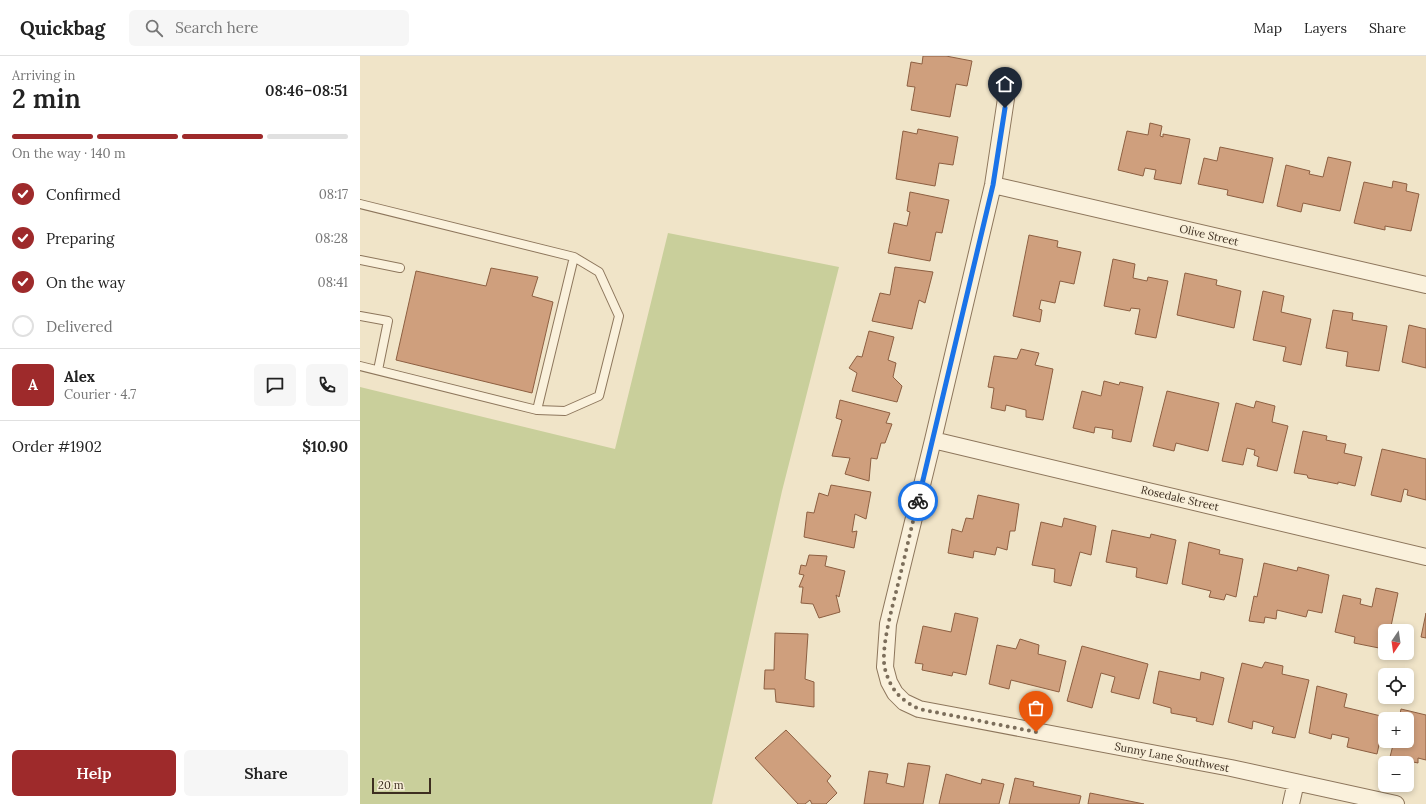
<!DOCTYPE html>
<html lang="en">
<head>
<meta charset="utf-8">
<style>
  body { margin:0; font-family:Lora,serif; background:#f6f6f6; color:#222; height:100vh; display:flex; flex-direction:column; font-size:15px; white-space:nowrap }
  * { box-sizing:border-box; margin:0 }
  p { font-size:13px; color:#767676 }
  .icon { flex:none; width:22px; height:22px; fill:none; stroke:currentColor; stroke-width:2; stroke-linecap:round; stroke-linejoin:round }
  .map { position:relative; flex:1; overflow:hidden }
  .details { display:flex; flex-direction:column; background:#fff; width:360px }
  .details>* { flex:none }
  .needle { width:26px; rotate:193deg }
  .buttons { position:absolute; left:1018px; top:568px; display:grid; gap:8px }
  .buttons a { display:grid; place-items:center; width:36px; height:36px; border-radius:6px; background:#fff; box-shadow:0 2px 6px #0003; font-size:20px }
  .scale { position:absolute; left:12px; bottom:10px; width:59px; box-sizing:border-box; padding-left:4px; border:2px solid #3d2e20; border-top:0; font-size:11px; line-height:14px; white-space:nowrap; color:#3d2e20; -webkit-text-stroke:3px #f7eed8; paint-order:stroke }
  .pin { position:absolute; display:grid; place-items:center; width:34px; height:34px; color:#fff; margin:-41px -17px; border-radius:50% 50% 50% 0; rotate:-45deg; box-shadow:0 0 4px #0007 }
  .pin .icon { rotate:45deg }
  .courier { position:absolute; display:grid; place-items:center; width:40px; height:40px; margin:-20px; border:3px solid #1a73e8; border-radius:50%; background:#fff; color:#222; box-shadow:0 1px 5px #0007 }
  .headline em { font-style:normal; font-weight:600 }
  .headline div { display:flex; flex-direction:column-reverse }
  .headline { display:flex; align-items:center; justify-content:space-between; height:68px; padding:0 12px }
  h1 { font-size:26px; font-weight:600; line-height:30px }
  .bar { display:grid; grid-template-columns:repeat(4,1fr); gap:6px 4px; align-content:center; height:48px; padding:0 12px }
  .bar i { height:5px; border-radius:3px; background:#e0e0e0 }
  .bar .on { background:#9e2a2b }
  .bar p { grid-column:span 4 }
  .line { display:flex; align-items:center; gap:10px; padding:0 12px; border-top:1px solid #e0e0e0 }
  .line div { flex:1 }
  .round { display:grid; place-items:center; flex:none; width:42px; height:42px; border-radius:6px; background:#f6f6f6 }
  ol { padding:0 12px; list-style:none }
  li { display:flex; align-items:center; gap:12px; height:44px }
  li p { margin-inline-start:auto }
  li .icon { padding:4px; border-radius:50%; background:#9e2a2b; color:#fff; stroke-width:4 }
  li:last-child { color:#767676 }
  li i { width:22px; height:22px; border:2px solid #e0e0e0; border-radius:50% }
  .action { display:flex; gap:8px; margin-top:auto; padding:8px 12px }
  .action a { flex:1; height:46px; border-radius:6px; background:#9e2a2b; color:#fff; font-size:16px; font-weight:600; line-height:46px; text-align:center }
  .action a+a { background:#f6f6f6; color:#222 }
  header { display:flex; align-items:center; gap:24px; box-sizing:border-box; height:56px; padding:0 20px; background:#fff; border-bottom:1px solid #e0e0e0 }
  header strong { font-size:19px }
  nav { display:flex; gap:22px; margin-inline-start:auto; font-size:14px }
  .search { width:280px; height:36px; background:#f6f6f6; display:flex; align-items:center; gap:10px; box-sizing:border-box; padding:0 14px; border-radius:6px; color:#767676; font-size:15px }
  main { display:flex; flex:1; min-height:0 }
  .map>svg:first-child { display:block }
  .green { fill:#c9cf9b }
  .building { fill:#cf9f7d; stroke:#8d5f41 }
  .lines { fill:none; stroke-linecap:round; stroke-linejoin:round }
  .service-casing { stroke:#8d765c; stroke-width:10 }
  .minor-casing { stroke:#8d765c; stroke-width:18 }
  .service { stroke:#faf1dc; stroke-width:8 }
  .minor { stroke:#faf1dc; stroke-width:16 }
  .done { stroke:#7c6e5b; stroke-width:4; stroke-dasharray:0 7.2 }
  .route { stroke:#1a73e8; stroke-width:5 }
  .labels { text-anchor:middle; stroke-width:3; stroke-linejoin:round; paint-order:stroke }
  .street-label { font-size:11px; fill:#3d2e20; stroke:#f7eed8 }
</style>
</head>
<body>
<header>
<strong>Quickbag</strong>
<div class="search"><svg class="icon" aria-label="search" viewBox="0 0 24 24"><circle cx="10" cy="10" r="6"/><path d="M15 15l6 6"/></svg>Search here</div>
<nav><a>Map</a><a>Layers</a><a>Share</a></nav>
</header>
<main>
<section class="details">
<div class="headline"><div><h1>2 min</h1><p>Arriving in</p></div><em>08:46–08:51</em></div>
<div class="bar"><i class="on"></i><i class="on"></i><i class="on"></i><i></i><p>On the way · 140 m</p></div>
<ol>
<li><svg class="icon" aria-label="check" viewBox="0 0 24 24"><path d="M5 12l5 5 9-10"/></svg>Confirmed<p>08:17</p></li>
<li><svg class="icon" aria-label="check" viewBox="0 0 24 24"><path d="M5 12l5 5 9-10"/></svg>Preparing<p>08:28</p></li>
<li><svg class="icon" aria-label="check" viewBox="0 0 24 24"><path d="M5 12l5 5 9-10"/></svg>On the way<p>08:41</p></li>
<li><i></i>Delivered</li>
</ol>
<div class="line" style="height:72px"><b class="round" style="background:#9e2a2b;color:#fff">A</b><div><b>Alex</b><p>Courier · 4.7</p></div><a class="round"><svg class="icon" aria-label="chat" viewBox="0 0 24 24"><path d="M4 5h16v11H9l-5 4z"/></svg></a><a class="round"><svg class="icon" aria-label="phone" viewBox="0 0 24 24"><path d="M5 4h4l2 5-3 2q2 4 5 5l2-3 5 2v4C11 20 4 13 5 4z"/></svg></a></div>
<div class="line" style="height:52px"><div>Order #1902</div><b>$10.90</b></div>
<div class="action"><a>Help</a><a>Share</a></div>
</section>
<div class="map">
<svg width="1066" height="748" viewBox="0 0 1066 748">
  <rect width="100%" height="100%" fill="#f0e4c8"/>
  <path class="green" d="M 308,177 L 479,211 L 422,435 L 352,748 L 0,748 L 0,331 L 255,393 Z"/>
  <path class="building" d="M 563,0 L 586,0 L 612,5 L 607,30 L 596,28 L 590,61 L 551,54 L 555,31 L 547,30 L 551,6 L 562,8 Z
    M 790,67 L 802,70 L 800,80 L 803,81 L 803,78 L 830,83 L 821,128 L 794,123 L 796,114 L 785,112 L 783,120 L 758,114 L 767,75 L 788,79 Z
    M 558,73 L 598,81 L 593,109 L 579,107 L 575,130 L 536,123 L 543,75 L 557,78 Z
    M 860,91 L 913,102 L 903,147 L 867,139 L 868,134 L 838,128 L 844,102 L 857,105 Z
    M 968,101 L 991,106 L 980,155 L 943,147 L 941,156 L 917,150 L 926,109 L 950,115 L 949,118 L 963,121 Z
    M 1033,125 L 1047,128 L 1046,135 L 1059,138 L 1051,175 L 1025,170 L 1025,174 L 994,167 L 1004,126 L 1032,132 Z
    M 550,136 L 589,144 L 582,177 L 576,176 L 570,205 L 528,197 L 534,167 L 547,170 L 550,156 L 547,155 Z
    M 669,179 L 698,185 L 697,191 L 721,196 L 714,228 L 700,225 L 695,247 L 681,244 L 679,253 L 682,254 L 680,266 L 653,260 Z
    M 753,203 L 775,208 L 773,222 L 787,225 L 788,221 L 808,225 L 796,282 L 775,278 L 780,253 L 771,252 L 770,255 L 744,250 Z
    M 535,211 L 573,216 L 565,247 L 559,244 L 552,273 L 512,265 L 520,237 L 530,239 Z
    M 131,212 L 178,221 L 172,240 L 193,246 L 172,337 L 36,304 L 56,215 L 126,230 Z
    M 825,217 L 857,224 L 856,229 L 881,235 L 874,272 L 817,259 Z
    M 903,235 L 924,240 L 921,256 L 951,263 L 941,309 L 923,305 L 926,291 L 893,284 Z
    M 973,254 L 993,257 L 992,264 L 1027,270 L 1019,315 L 986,310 L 988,296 L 966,292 Z
    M 1049,269 L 1066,273 L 1066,312 L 1042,306 Z
    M 509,275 L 534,281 L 528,304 L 536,307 L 533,321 L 542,330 L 537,346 L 492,335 L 497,317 L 489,312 L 497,300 L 502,301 Z
    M 661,293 L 679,297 L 675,309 L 693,313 L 683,364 L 666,361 L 666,354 L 646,349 L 645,355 L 631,352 L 634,332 L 628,331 L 634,300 L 657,303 Z
    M 744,325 L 759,329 L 760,326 L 783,331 L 771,386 L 752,382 L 753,374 L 735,371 L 734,377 L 713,372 L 722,335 L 741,340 Z
    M 807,335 L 859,347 L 848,395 L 816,387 L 814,395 L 793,390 Z
    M 480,344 L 530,357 L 526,367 L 532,368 L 525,387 L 521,387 L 517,403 L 511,402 L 509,425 L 485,418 L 490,402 L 472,400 L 482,364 L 476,362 Z
    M 896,345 L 915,350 L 912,366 L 928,370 L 917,415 L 897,410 L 899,401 L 894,399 L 895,394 L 887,392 L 883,409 L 862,405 L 876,347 L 894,352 Z
    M 943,375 L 967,380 L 966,384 L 986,388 L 984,397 L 1002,401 L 995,430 L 978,426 L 978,428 L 948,422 L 947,419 L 934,417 Z
    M 1022,393 L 1066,403 L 1066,444 L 1047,439 L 1048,434 L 1044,433 L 1041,446 L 1011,439 Z
    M 471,429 L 511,436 L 506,463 L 495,458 L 492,476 L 497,475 L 494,492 L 444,481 L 447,456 L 454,457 L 459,437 L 468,440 Z
    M 618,439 L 659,448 L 655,475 L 650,475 L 647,494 L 637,491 L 635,499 L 614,495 L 613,502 L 588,497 L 592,473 L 602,476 L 606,462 L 613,463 Z
    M 704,462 L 736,470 L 731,499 L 720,496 L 711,530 L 694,526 L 695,513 L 672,509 L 681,466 L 702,471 Z
    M 752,474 L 790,482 L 791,478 L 816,484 L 807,528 L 776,521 L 777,512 L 746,506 Z
    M 829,486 L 860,494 L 859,498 L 883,503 L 876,541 L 866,538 L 864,544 L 849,541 L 851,535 L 822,528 Z
    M 449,499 L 467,500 L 465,510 L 485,515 L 479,541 L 476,539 L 480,556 L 459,562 L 453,548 L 441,547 L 443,531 L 439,531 L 444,519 L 439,518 L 441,509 L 446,510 Z
    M 904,507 L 937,515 L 938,511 L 969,519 L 962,557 L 948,554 L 946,561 L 917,554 L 916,563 L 905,561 L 904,567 L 889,565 L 894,540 L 897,541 Z
    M 1016,532 L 1038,537 L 1030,575 L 1025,575 L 1025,587 L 1020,586 L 1019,592 L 994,587 L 995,581 L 975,576 L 983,539 L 1001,543 L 1000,548 L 1012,551 Z
    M 595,557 L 618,562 L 606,619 L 593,616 L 592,620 L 562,614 L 563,608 L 555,607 L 563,570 L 591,576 Z
    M 1066,557 L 1066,582 L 1061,581 Z
    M 415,577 L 448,578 L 445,623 L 454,626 L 454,651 L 416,646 L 415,633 L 404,633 L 405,614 L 414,614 Z
    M 660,583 L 679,589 L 678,598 L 706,605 L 699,636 L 651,624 L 649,633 L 629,628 L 637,589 L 656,593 Z
    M 722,590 L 788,608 L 779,643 L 751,636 L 755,621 L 741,617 L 732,652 L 707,645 Z
    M 905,606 L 923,610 L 922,618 L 949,624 L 935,682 L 912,677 L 914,671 L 893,665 L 892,673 L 868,666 L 882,607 L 902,612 Z
    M 799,615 L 840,624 L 841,616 L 864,622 L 853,669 L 836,665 L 837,662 L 811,657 L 811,652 L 793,647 Z
    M 957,630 L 987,638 L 984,651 L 1025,661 L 1017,698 L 987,691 L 989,682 L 972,678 L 971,683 L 949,677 Z
    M 1041,653 L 1066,659 L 1066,704 L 1058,702 L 1058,707 L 1030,701 L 1034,685 L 1047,685 L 1047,663 L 1039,663 Z
    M 426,674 L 471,720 L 467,725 L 477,737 L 466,748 L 452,748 L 450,744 L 445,748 L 438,748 L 395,702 Z
    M 548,707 L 570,710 L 563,748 L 504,748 L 509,715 L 528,718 L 526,727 L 544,731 Z
    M 586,718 L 621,728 L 622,723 L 644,728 L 639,748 L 579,748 Z
    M 655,722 L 674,726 L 673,730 L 721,740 L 719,748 L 649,748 Z
    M 730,737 L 784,748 L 728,748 Z"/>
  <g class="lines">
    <defs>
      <path id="service" d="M 0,148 L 214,201 L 177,354 L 0,310
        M 0,204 L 40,212
        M 0,260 L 28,265 L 18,314
        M 177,354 L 205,355 L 239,340 L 259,260 L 239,216 L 214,201"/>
      <path id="minor" d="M 647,36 L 633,129 L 573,384 L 528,568 L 525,611 L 529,626 L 535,637 L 544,646 L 559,653 L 871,712 L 1036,748
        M 633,129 L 1066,229
        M 573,384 L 1066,501
        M 931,748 L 936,726"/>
    </defs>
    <use href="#service" class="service-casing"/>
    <use href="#minor" class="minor-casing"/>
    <use href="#service" class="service"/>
    <use href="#minor" class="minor"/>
  </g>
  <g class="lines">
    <path class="done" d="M 558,445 C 551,473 545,500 538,528 C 533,549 520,593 525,613 C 531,634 539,643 559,653 L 676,676"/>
    <path class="route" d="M 558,445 L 633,129 L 645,52"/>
  </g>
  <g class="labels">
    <g class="street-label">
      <text transform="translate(849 179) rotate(13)" y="4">Olive Street</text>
      <text transform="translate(820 442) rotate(13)" y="4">Rosedale Street</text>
      <text transform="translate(812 701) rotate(11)" y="4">Sunny Lane Southwest</text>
    </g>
  </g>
</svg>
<div class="buttons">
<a><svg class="needle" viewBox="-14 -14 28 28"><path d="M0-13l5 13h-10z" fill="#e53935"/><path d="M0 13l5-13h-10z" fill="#767676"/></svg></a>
<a><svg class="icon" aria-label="locate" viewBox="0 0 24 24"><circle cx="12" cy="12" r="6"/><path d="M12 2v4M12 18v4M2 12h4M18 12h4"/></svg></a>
<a>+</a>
<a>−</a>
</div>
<div class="scale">20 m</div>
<div class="pin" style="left:676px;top:676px;background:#ea580c"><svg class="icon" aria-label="bag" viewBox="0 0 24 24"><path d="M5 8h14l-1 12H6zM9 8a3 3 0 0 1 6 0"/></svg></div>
<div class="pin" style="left:645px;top:52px;background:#1f2937"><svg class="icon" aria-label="home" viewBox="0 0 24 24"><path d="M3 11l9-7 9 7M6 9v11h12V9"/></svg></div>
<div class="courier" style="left:558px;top:445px"><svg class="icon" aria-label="bike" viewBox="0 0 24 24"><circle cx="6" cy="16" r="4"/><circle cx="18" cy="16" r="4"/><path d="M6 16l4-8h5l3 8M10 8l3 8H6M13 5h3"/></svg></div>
</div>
</main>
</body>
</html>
